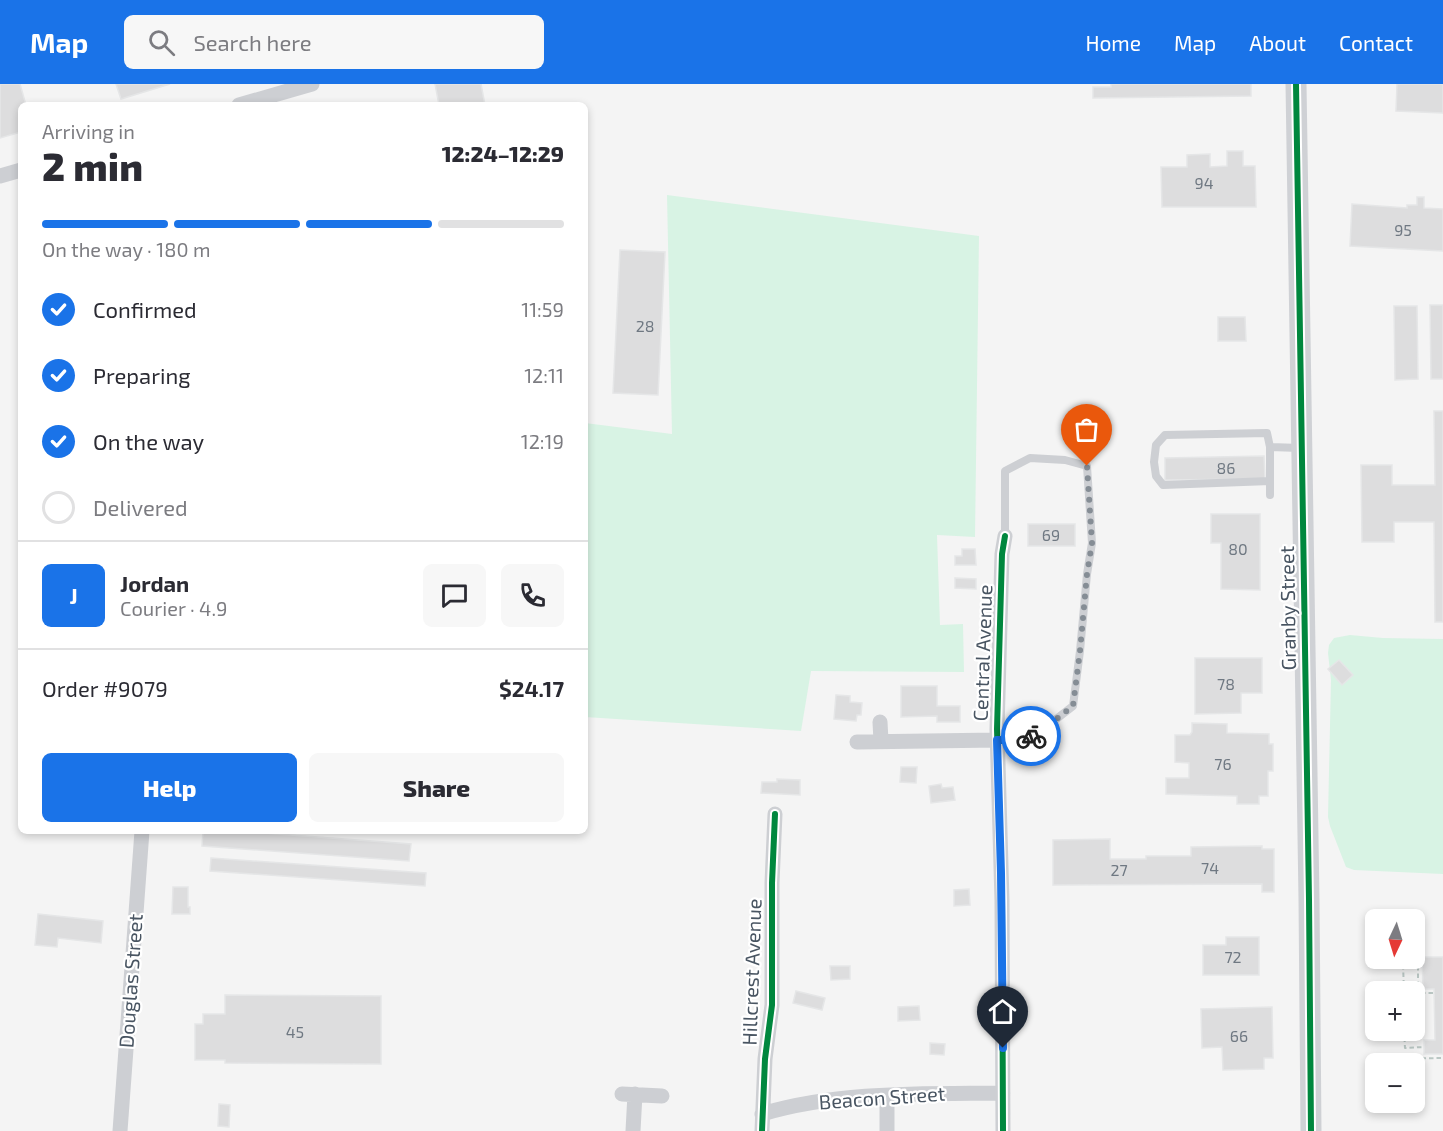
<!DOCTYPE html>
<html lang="en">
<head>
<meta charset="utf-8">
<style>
  body { margin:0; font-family:"Exo 2",sans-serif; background:#f7f7f7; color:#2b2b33; height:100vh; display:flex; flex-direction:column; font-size:22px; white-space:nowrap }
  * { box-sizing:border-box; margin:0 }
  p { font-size:20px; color:#7c7c81 }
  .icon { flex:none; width:33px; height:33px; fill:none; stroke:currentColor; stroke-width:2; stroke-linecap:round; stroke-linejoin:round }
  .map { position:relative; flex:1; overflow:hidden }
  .panel { position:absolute; left:18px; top:18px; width:570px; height:732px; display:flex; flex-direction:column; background:#fff; border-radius:9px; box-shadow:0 3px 9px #0003 }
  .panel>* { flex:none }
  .needle { width:39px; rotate:184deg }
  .fabs { position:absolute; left:1365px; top:825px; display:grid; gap:12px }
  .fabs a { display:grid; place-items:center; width:60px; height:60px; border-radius:9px; background:#fff; box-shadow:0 3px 9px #0003; font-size:30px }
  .pin { position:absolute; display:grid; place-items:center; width:51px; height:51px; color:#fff; margin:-62px -26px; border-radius:50% 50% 50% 0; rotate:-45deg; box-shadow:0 0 6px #0007 }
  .pin .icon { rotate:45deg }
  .courier { position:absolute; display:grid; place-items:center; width:60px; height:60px; margin:-30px; border:4px solid #1a73e8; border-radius:50%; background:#fff; color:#222; box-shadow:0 2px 8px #0007 }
  .headline em { font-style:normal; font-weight:800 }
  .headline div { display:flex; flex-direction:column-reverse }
  .headline { display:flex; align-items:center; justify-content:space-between; height:102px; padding:0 24px }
  h1 { font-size:39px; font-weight:800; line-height:45px }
  .bar { display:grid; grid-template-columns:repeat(4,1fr); gap:9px 6px; align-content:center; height:72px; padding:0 24px }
  .bar i { height:8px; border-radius:4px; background:#e1e1e2 }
  .bar .selected { background:#1a73e8 }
  .bar p { grid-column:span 4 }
  .line { display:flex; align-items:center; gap:15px; padding:0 24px; border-top:2px solid #e1e1e2 }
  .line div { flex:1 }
  .round { display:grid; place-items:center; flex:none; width:63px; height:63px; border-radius:9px; background:#f7f7f7 }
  ol { padding:0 24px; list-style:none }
  li { display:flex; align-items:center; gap:18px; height:66px }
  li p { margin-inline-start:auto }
  li .icon { padding:6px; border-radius:50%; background:#1a73e8; color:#fff; stroke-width:4 }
  li:last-child { color:#7c7c81 }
  li i { width:33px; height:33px; border:3px solid #e1e1e2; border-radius:50% }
  .action { display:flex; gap:12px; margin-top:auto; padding:12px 24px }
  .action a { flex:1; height:69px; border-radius:9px; background:#1a73e8; color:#fff; font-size:24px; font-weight:800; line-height:69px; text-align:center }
  .action a+a { background:#f7f7f7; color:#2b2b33 }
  header { display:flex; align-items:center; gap:36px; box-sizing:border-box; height:84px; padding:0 30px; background:#1a73e8; color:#fff }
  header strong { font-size:28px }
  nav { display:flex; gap:33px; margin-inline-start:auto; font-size:21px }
  .search { width:420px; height:54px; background:#f7f7f7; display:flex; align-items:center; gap:15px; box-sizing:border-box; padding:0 21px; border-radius:9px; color:#7c7c81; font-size:22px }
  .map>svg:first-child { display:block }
  .green { fill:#d8f3e4 }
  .building { fill:#ddddde; stroke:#e5e6e7; stroke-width:1.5 }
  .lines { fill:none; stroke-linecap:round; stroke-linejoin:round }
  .path { stroke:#bac7c4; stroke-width:2; stroke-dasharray:4.5 3; stroke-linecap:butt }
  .service { stroke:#cdcfd3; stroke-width:8 }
  .minor { stroke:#cdcfd3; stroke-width:15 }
  .secondary { stroke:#cfd1d5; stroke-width:21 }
  .cycleway-casing { stroke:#fff; stroke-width:10 }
  .cycleway { stroke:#00873e; stroke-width:6 }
  .done { stroke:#858d95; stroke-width:6; stroke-dasharray:0 10.8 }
  .route { stroke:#1a73e8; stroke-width:8 }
  .labels { text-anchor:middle; stroke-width:4.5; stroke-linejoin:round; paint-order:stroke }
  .number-label { font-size:16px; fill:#6f7882 }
  .street-label { font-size:20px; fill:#495562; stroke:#fff }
</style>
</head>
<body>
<header>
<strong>Map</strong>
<div class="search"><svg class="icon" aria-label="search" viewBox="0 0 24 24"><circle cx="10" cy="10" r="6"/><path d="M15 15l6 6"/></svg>Search here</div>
<nav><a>Home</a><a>Map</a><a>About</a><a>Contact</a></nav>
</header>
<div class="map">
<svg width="1443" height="1047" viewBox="0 0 1443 1047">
  <rect width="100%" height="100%" fill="#f4f4f4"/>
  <path class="green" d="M 667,111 L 979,152 L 975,453 L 937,451 L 940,541 L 963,540 L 964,588 L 811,587 L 801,647 L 585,633 L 585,339 L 672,350 Z
    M 1350,551 L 1383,554 L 1443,555 L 1443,790 L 1354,786 L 1346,783 L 1330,742 L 1328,733 L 1331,596 L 1328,569 L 1329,561 L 1334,554 Z"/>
  <path class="building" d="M 0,0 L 20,0 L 26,21 L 21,21 L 21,48 L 0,54 Z
    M 116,0 L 170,0 L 121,15 Z
    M 435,0 L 481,0 L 485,21 L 439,21 Z
    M 1111,0 L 1251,0 L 1251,12 L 1093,14 L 1093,3 L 1111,3 Z
    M 1397,0 L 1443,0 L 1443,29 L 1396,27 Z
    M 1227,67 L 1243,67 L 1243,82 L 1255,82 L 1256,123 L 1162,123 L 1161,83 L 1187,83 L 1187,71 L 1210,70 L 1210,83 L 1227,82 Z
    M 1417,113 L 1424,113 L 1424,124 L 1443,125 L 1443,167 L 1350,162 L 1352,120 L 1407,124 L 1407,121 L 1417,121 Z
    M 620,166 L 665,168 L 658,311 L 613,309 Z
    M 1430,221 L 1443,221 L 1443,295 L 1431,295 Z
    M 1394,222 L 1417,222 L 1418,295 L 1395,296 Z
    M 1218,233 L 1245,233 L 1246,257 L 1218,257 Z
    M 1434,327 L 1443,327 L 1443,538 L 1435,538 L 1434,438 L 1394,438 L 1394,458 L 1362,458 L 1361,381 L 1392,381 L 1392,401 L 1435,401 Z
    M 1264,372 L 1265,395 L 1165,396 L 1165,374 Z
    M 1211,430 L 1260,430 L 1260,506 L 1221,505 L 1221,459 L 1211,459 Z
    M 1028,440 L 1075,440 L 1075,462 L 1028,462 Z
    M 962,465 L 975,465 L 976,481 L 955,481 L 955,472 L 962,472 Z
    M 955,494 L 976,495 L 976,505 L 955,504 Z
    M 1195,574 L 1262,574 L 1262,609 L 1241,609 L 1241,629 L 1195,630 Z
    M 1339,576 L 1353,591 L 1342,601 L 1328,585 Z
    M 901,602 L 937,602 L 937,622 L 960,622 L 960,638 L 937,638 L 937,632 L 901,633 Z
    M 836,611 L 850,612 L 850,618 L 862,619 L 861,631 L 857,631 L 856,637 L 834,635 Z
    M 1192,639 L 1227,640 L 1227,649 L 1269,650 L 1269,660 L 1273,660 L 1273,687 L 1268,687 L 1268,712 L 1259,712 L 1259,720 L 1237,720 L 1237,712 L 1166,710 L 1166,694 L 1189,694 L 1189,679 L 1175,678 L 1175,651 L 1190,651 L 1192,648 Z
    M 901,683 L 917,683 L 916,699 L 900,698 Z
    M 777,695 L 800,696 L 800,711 L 761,709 L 762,698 L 777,698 Z
    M 941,700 L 942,704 L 953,703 L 955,716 L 931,719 L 929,702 Z
    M 203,747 L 237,747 L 411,760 L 409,777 L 202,762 Z
    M 1110,755 L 1110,775 L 1146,775 L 1146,772 L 1191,772 L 1191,763 L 1262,762 L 1262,765 L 1274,765 L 1274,808 L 1262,808 L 1262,800 L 1053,801 L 1053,756 Z
    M 211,774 L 426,789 L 425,802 L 210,787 Z
    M 173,803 L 188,803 L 188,823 L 190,823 L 190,830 L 172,830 Z
    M 969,805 L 970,821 L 954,822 L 954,806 Z
    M 38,830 L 103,837 L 101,859 L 58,854 L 57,863 L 35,861 Z
    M 1226,853 L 1259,853 L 1259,891 L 1203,891 L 1203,861 L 1226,861 Z
    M 1422,873 L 1443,873 L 1443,970 L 1424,970 L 1424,956 L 1435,956 L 1434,905 L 1423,905 Z
    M 830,882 L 850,882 L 850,895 L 831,896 Z
    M 796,907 L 825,914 L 822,926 L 793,919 Z
    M 225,911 L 381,912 L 381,980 L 225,979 L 225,976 L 195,976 L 195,940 L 203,940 L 203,930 L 225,930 Z
    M 919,922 L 920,936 L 898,937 L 898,923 Z
    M 1272,923 L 1273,974 L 1264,974 L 1264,985 L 1223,986 L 1222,963 L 1202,964 L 1201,925 Z
    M 930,959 L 945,960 L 944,971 L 930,970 Z
    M 219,1020 L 230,1021 L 229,1043 L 218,1042 Z"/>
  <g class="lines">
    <path class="path" d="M 1404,908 L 1403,880 L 1418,880 L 1418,909 L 1434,909
      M 1404,946 L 1405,964 L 1424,963
      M 1412,946 L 1412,954 L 1420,954 L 1421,909
      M 1369,975 L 1443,974"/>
    <path class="service" d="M 1270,363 L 1270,411
      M 1270,397 L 1163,401 L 1156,392 L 1154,378 L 1156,361 L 1165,351 L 1267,349 L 1270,363 L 1300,364
      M 997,656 L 1022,656 L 1041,647 L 1073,622 L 1080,567 L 1087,490 L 1092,459 L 1087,382 L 1065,376 L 1030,374 L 1005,387 L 1005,452"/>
    <path class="minor" d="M 239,21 L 312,0
      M 0,92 L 21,86
      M 880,638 L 881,657
      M 857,658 L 997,656
      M 622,1010 L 662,1012
      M 887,1012 L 887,1047
      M 762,1030 C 839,1007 924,1010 1003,1009
      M 120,1047 L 142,747
      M 633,1047 L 635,1010
      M 762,1047 L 765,975 L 772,921 L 772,799 L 775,730
      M 1003,1047 L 1002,817 L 997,645 L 1002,470 L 1005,452"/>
    <path class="secondary" d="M 1296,0 L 1309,815 L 1311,1047"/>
    <defs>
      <path id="cycleway" d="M 1296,0 L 1309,815 L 1311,1047
        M 762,1047 L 765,975 L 772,921 L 772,799 L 775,730
        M 1003,1047 L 1002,817 L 997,645 L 1002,470 L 1005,452"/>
    </defs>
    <use href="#cycleway" class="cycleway-casing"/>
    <use href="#cycleway" class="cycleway"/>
  </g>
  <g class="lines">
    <path class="done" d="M 1031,652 L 1041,647 L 1073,622 L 1080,567 L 1087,490 L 1092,459 L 1087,382"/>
    <path class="route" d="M 1003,964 L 1001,789 L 997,656 L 1022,656 L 1031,652"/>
  </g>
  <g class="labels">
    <g class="number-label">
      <text x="1204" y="105">94</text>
      <text x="1403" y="152">95</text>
      <text x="645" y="248">28</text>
      <text x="1226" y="390">86</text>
      <text x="1051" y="457">69</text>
      <text x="1238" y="471">80</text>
      <text x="1226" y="606">78</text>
      <text x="1223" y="686">76</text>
      <text x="1210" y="790">74</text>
      <text x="1119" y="792">27</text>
      <text x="1233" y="879">72</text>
      <text x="295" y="954">45</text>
      <text x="1239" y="958">66</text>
    </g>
    <g class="street-label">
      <text transform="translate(1288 524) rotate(-91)" y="7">Granby Street</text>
      <text transform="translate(983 569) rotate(-88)" y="7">Central Avenue</text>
      <text transform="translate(752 888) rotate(-88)" y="7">Hillcrest Avenue</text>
      <text transform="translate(131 897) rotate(-86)" y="7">Douglas Street</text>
      <text transform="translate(882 1014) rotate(-4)" y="7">Beacon Street</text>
    </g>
  </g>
</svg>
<div class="fabs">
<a><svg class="needle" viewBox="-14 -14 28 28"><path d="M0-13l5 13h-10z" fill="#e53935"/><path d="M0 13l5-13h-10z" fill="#7c7c81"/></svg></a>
<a>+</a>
<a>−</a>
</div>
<div class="pin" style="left:1087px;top:382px;background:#ea580c"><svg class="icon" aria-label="bag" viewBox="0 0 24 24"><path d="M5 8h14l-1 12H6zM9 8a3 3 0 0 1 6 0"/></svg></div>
<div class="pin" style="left:1003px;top:964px;background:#1f2937"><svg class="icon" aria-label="home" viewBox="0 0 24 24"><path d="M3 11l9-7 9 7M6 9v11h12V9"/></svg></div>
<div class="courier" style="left:1031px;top:652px"><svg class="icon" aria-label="bike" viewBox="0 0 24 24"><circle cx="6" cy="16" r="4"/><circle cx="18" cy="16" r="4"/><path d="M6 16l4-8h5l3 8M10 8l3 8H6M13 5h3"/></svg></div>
<section class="panel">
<div class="headline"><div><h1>2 min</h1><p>Arriving in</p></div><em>12:24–12:29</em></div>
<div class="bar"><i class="selected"></i><i class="selected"></i><i class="selected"></i><i></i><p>On the way · 180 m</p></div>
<ol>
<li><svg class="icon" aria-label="check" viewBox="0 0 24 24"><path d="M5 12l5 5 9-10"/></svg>Confirmed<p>11:59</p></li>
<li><svg class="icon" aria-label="check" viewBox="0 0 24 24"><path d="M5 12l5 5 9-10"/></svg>Preparing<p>12:11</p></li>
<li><svg class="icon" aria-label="check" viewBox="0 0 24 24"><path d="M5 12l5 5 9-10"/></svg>On the way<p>12:19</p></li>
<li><i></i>Delivered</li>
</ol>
<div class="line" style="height:108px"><b class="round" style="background:#1a73e8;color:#fff">J</b><div><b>Jordan</b><p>Courier · 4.9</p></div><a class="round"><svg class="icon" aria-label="chat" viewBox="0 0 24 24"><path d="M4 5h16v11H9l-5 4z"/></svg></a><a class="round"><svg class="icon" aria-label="phone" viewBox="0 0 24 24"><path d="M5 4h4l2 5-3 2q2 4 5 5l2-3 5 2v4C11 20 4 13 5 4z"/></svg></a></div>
<div class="line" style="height:78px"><div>Order #9079</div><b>$24.17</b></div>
<div class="action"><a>Help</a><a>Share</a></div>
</section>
</div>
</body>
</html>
